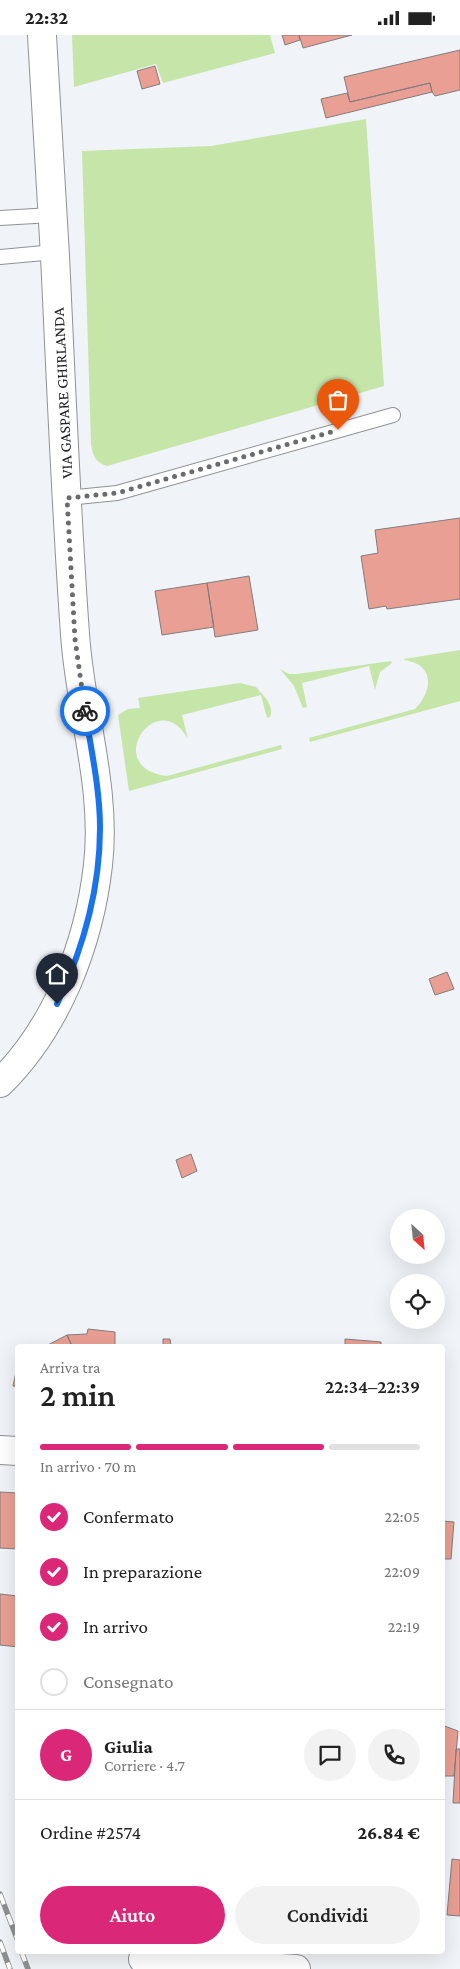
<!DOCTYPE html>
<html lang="it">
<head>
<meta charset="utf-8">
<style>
  body { margin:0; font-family:"Crimson Pro",serif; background:#f2f2f2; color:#222; height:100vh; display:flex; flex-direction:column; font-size:19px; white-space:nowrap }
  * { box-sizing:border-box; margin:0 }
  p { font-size:16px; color:#767676 }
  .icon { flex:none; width:28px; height:28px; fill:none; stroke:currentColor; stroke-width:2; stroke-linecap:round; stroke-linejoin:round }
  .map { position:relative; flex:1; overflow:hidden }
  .panel { position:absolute; left:15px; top:1309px; width:430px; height:610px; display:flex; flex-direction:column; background:#fff; border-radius:5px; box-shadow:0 5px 20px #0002 }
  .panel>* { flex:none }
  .needle { width:32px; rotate:153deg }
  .fabs { position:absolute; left:390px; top:1174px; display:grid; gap:10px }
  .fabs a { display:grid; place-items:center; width:55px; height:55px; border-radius:50%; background:#fff; box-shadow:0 5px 20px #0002; font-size:25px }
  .pin { position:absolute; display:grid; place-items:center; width:42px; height:42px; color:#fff; margin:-51px -21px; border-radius:50% 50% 50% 0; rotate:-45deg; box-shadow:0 0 5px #0007 }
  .pin .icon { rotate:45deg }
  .courier { position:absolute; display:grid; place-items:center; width:50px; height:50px; margin:-25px; border:4px solid #1a73e8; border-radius:50%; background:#fff; color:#222; box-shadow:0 1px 6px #0007 }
  .head em { font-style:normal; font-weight:600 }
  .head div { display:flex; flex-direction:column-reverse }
  .head { display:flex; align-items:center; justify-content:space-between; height:85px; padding:0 25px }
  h1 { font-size:32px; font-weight:600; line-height:38px }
  .bar { display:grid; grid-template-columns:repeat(4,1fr); gap:8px 5px; align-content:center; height:60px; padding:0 25px }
  .bar i { height:6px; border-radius:4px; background:#e0e0e0 }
  .bar .current { background:#db2777 }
  .bar p { grid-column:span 4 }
  .line { display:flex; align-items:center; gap:12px; padding:0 25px; border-top:1px solid #e0e0e0 }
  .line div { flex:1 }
  .round { display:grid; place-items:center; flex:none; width:52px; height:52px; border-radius:26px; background:#f2f2f2 }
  ol { padding:0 25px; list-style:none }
  li { display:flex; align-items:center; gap:15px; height:55px }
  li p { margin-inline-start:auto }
  li .icon { padding:5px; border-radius:50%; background:#db2777; color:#fff; stroke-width:4 }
  li:last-child { color:#767676 }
  li i { width:28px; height:28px; border:2px solid #e0e0e0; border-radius:50% }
  .action { display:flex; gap:10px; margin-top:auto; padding:10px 25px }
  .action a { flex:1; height:58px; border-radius:30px; background:#db2777; color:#fff; font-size:20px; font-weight:600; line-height:58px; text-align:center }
  .action a+a { background:#f2f2f2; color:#222 }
  .status { display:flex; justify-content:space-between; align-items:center; height:35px; padding:0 25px; background:#fff; direction:ltr }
  .status svg { height:14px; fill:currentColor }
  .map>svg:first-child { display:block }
  .green { fill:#c6e5a8 }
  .building { fill:#e99f93; stroke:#827d7c }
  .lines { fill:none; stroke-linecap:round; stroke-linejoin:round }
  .lane-casing { stroke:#8f9295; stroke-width:16 }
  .street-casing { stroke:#8f9295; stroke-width:30 }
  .secondary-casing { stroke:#8f9295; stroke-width:30 }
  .lane { stroke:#fff; stroke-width:14 }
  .street { stroke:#fff; stroke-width:28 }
  .secondary { stroke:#fff; stroke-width:28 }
  .rail-casing { stroke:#8e9092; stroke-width:5.5 }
  .rail { stroke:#fff; stroke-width:4; stroke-dasharray:11; stroke-linecap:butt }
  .done { stroke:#696b6d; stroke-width:5; stroke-dasharray:0 9 }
  .route { stroke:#1a73e8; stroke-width:6 }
  .labels { text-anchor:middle; stroke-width:4.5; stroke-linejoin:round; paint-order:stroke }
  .street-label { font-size:16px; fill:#212223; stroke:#fff }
</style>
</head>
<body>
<div class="status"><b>22:32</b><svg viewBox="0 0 49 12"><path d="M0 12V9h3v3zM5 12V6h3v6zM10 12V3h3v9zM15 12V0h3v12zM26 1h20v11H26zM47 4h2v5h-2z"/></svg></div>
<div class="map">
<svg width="460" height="1934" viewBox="0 0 460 1934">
  <rect width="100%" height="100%" fill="#f0f3f7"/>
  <path class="green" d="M 72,0 L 270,0 L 275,18 L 163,48 L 156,29 L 74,52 Z
    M 366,84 L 384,351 L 107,431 C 95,427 93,421 91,409 L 82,116 L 211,111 Z
    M 460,615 L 460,666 L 310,707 L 309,703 L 415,674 C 433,656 435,629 404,625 L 404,624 Z
    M 391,626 L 392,628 L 380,637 L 375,655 L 369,631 L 302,648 L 307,672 L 303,673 L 294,651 L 280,634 L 289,639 L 297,639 Z
    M 240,648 L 256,652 C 263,660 275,671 270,682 L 267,683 L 261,660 L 182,680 L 188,704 C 158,649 100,733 167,741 L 281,710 L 282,714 L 129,756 L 118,680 L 128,674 L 140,673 L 138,663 Z"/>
  <path class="building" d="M 282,0 L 299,0 L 300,5 L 285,10 Z
    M 299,0 L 352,0 L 303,13 Z
    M 460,15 L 460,55 L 435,61 L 432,57 L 430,48 L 350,67 L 344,42 Z
    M 155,31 L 160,49 L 142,54 L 137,36 Z
    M 430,48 L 432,57 L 326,83 L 321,64 L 347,58 L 350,67 Z
    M 460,483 L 460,564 L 387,574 L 386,571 L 369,574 L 361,521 L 378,518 L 375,495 Z
    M 249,541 L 258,595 L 215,602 L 207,548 Z
    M 207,548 L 214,592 L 162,600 L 155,556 Z
    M 447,937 L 454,954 L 435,960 L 429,944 Z
    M 191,1119 L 197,1136 L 182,1143 L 176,1125 Z
    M 88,1294 L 115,1297 L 115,1311 L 72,1311 L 67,1300 L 87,1299 Z
    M 67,1300 L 72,1311 L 46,1311 Z
    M 163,1304 L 170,1304 L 171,1311 L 163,1311 Z
    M 345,1304 L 381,1307 L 381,1311 L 345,1311 Z
    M 18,1328 L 18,1352 L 13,1351 Z
    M 0,1457 L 18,1458 L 18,1514 L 0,1513 Z
    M 442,1486 L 454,1487 L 451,1524 L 444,1524 L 443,1539 Z
    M 0,1559 L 18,1561 L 18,1612 L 0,1610 Z
    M 442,1690 L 458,1696 L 454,1741 L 442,1741 Z
    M 456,1714 L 460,1714 L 460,1768 L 453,1768 Z
    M 452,1824 L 460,1825 L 460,1881 L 447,1880 Z"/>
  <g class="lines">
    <defs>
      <path id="lane" d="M 0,183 L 52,180
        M 0,222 L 55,217
        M 67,463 L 117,458 L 393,380"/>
      <path id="street" d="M 0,1415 L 18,1416
        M 143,1924 L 296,1934"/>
      <path id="secondary" d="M 0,1048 C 57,992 89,909 98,830 C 107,753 80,676 75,599 C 66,474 61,347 55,221 C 51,148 46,74 42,0"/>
    </defs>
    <use href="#lane" class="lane-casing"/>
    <use href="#street" class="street-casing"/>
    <use href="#secondary" class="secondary-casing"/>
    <use href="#lane" class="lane"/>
    <use href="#street" class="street"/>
    <use href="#secondary" class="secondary"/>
    <defs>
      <path id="rail" d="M 0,1859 L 18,1906
        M 0,1907 L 10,1934
        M 21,1916 L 28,1934"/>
    </defs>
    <use href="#rail" class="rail-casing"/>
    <use href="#rail" class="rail"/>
  </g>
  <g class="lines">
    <path class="done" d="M 85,676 L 75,604 L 67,463 L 117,458 L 338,395"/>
    <path class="route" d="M 57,969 C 83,914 100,854 100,793 C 100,754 91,714 85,676"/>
  </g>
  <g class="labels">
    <g class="street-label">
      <text transform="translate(62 358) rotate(-93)" y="6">VIA GASPARE GHIRLANDA</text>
    </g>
  </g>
</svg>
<div class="fabs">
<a><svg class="needle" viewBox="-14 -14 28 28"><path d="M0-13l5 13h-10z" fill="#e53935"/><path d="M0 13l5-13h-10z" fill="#767676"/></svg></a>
<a><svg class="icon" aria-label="locate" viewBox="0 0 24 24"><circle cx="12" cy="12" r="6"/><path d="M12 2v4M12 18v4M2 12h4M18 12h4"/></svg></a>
</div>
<div class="pin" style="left:338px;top:395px;background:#ea580c"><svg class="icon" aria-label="bag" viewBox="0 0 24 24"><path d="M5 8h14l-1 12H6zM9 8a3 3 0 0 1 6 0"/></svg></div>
<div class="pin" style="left:57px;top:969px;background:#1f2937"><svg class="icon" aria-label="home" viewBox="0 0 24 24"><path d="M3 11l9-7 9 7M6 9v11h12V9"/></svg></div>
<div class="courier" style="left:85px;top:676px"><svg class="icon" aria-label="bike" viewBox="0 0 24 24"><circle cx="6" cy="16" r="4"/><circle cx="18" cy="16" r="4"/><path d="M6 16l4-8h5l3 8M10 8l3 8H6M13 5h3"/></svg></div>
<section class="panel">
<div class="head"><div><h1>2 min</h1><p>Arriva tra</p></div><em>22:34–22:39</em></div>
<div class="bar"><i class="current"></i><i class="current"></i><i class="current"></i><i></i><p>In arrivo · 70 m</p></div>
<ol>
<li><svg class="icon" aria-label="check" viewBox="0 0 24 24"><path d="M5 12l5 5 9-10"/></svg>Confermato<p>22:05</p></li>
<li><svg class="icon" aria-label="check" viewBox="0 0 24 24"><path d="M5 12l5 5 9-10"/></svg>In preparazione<p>22:09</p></li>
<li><svg class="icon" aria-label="check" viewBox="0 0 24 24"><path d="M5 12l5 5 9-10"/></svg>In arrivo<p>22:19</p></li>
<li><i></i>Consegnato</li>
</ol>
<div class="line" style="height:90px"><b class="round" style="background:#db2777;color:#fff">G</b><div><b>Giulia</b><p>Corriere · 4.7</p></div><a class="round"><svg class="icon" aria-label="chat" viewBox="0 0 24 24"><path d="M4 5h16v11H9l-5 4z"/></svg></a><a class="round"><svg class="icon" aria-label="phone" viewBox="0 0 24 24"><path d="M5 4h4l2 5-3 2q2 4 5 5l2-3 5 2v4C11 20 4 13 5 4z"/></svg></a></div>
<div class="line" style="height:65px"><div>Ordine #2574</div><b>26.84 €</b></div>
<div class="action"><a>Aiuto</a><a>Condividi</a></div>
</section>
</div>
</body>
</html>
